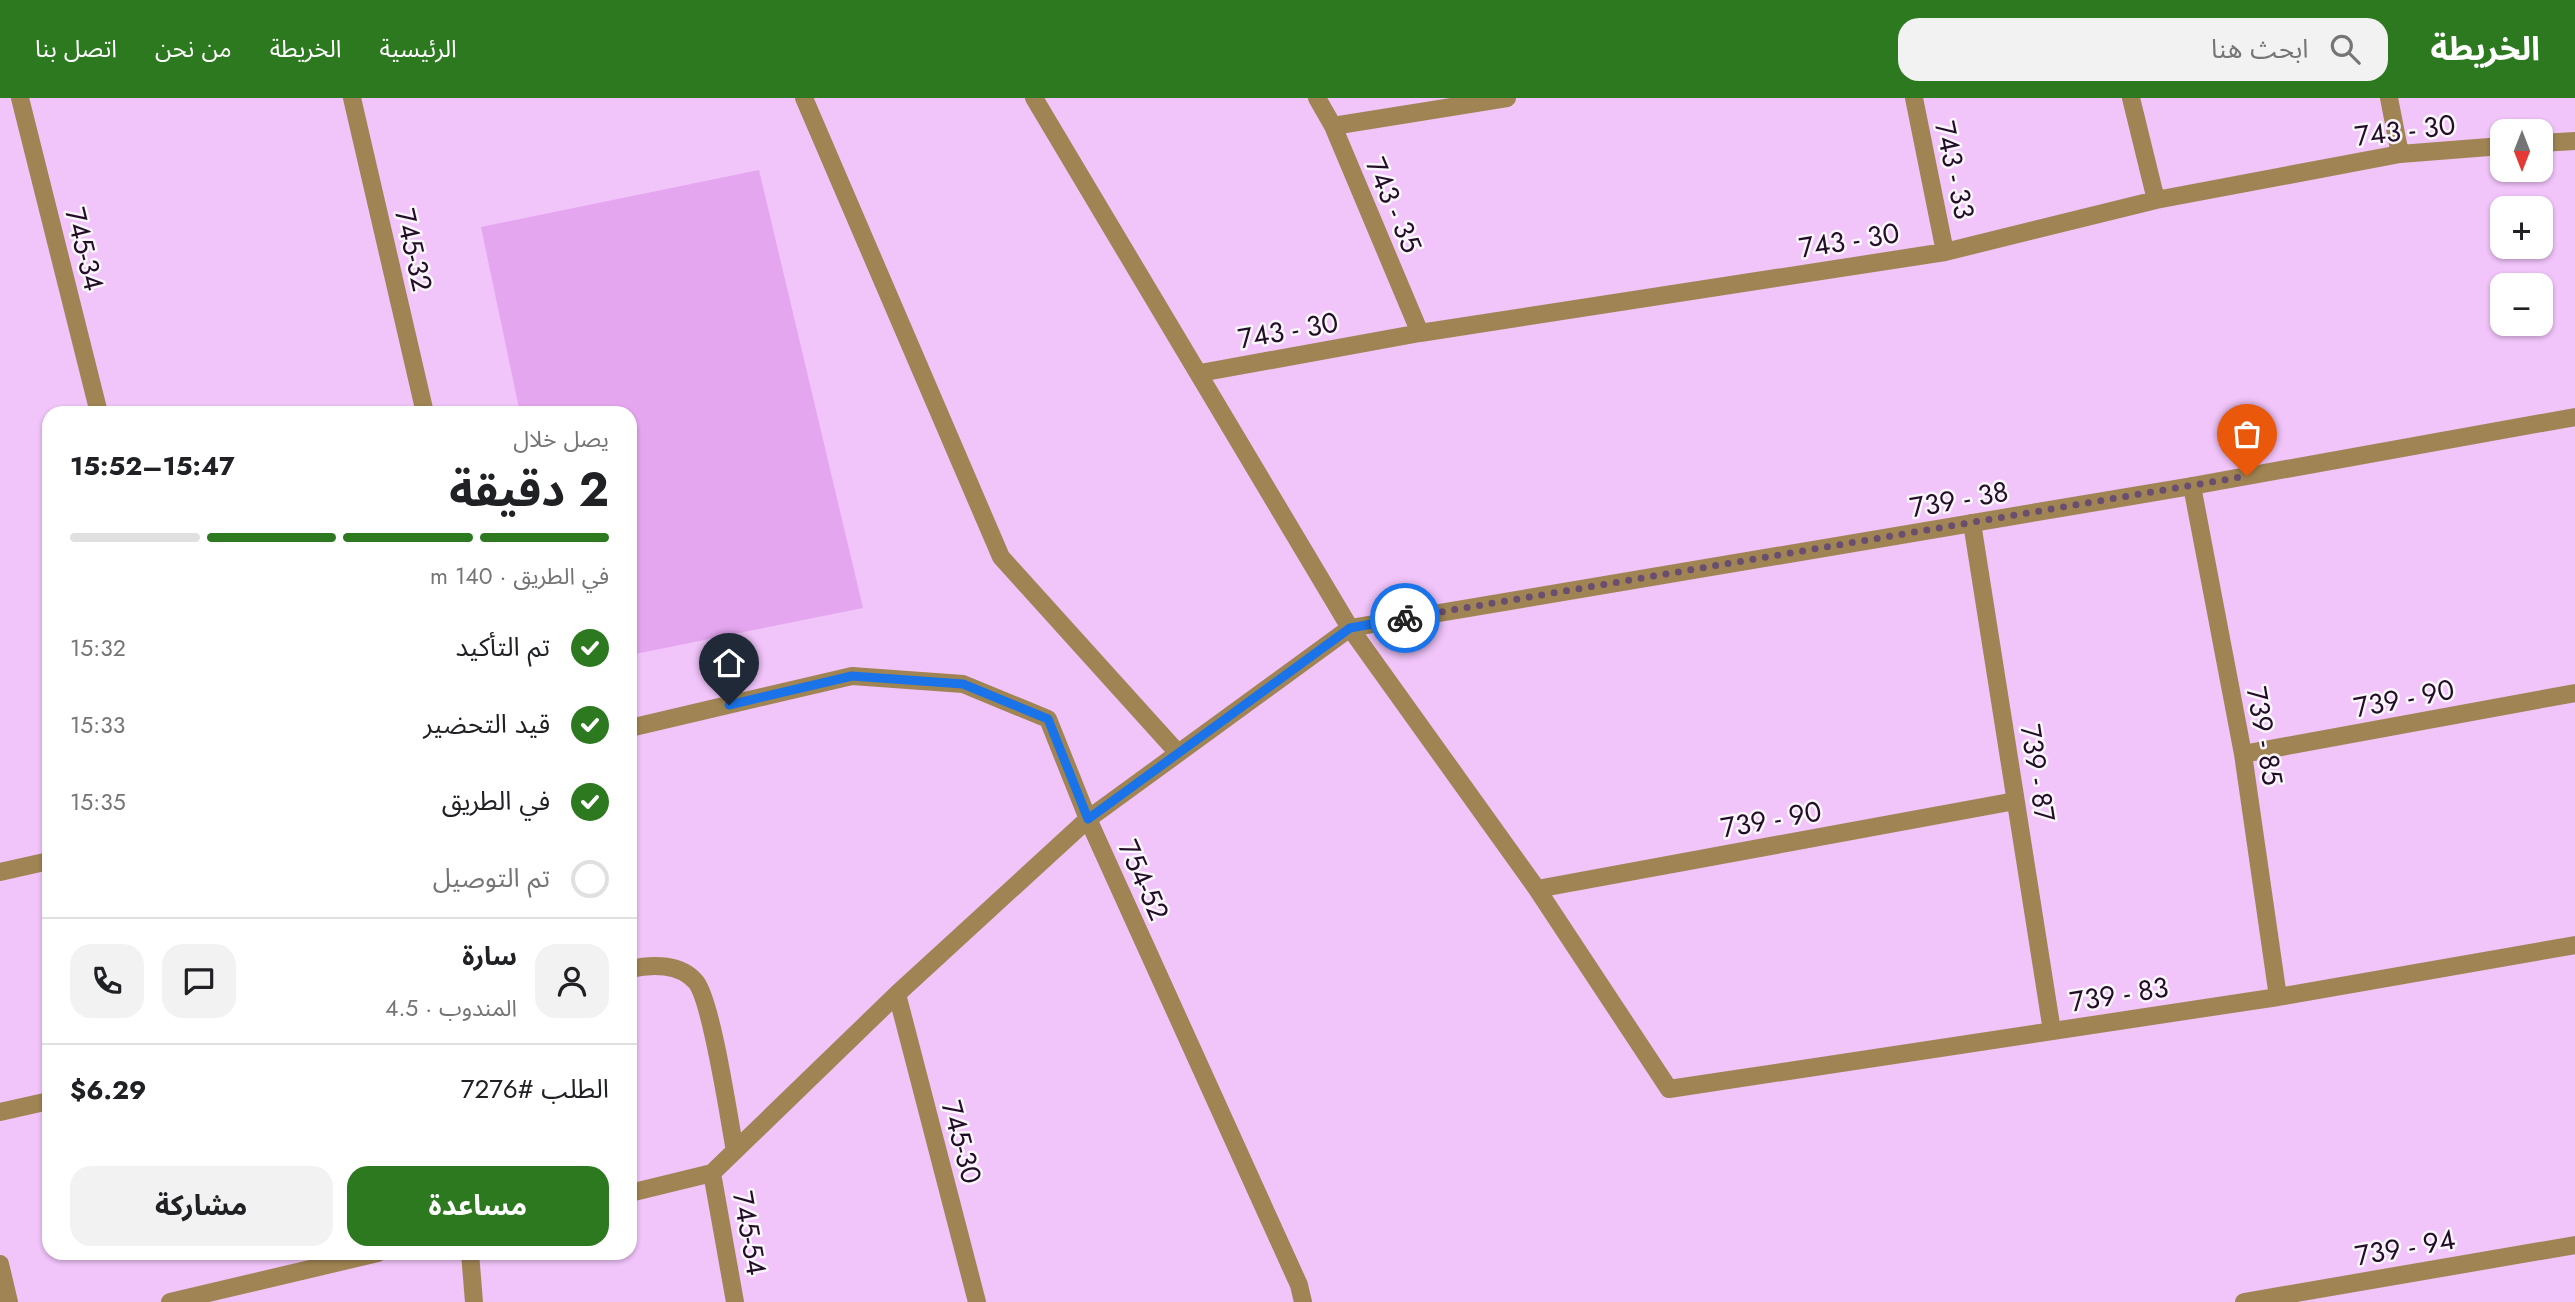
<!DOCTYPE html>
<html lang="ar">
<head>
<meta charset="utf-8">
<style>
  body { margin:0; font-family:Jost,"Noto Sans Arabic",sans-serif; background:#f2f2f2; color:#202124; direction:rtl; height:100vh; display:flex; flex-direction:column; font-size:26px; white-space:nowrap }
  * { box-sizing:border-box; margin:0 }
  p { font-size:23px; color:#757577 }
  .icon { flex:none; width:38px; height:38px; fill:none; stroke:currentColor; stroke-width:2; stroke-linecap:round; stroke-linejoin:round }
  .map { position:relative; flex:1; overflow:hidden; direction:ltr }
  .drawer { position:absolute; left:42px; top:308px; width:595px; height:854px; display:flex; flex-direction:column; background:#fff; border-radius:21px; box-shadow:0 2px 5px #0004; direction:rtl }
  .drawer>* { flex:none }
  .needle { width:46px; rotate:180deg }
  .tools { position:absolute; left:2490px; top:21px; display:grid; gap:14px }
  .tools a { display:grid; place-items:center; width:63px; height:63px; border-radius:14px; background:#fff; box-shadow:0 2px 5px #0004; font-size:35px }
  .pin { position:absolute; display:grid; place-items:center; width:60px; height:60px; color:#fff; margin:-72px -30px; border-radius:50% 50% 50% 0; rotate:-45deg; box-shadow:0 0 7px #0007 }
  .pin .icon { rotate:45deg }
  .courier { position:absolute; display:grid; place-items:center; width:70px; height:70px; margin:-35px; border:5px solid #1a73e8; border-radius:50%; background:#fff; color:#222; box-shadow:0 2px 9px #0007 }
  .head em { font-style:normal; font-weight:700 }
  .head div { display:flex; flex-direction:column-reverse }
  .head { display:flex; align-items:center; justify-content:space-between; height:119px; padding:0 28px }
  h1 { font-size:46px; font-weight:700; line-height:52px }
  .bar { display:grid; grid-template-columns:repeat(4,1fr); gap:10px 7px; align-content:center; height:84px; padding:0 28px }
  .bar i { height:9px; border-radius:5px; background:#e0e0e0 }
  .bar .current { background:#2c7920 }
  .bar p { grid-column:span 4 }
  .line { display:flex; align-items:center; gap:18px; padding:0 28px; border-top:2px solid #e0e0e0 }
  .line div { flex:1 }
  .round { display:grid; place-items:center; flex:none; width:74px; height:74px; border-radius:21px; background:#f2f2f2 }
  ol { padding:0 28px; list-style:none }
  li { display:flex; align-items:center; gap:21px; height:77px }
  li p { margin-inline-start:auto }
  li .icon { padding:7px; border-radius:50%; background:#2c7920; color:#fff; stroke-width:4 }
  li:last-child { color:#757577 }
  li i { width:38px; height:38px; border:4px solid #e0e0e0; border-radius:50% }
  .cta { display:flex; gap:14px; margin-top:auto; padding:14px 28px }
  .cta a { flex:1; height:80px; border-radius:21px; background:#2c7920; color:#fff; font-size:28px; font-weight:700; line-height:80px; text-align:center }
  .cta a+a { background:#f2f2f2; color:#202124 }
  header { display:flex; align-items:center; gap:42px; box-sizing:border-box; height:98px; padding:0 35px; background:#2c7920; color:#fff }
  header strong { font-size:33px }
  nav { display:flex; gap:38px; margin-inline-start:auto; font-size:24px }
  .search { width:490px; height:63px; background:#f2f2f2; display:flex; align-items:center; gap:18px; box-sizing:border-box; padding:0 24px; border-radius:21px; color:#757577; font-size:26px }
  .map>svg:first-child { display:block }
  .green { fill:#e5a6f0 }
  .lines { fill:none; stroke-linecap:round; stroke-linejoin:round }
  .minor { stroke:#a08453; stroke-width:18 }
  .tertiary { stroke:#a08453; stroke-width:18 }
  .done { stroke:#6a4e70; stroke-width:7; stroke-dasharray:0 12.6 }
  .route { stroke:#1a73e8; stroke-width:9 }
  .labels { text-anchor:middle; stroke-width:5; stroke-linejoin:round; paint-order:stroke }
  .street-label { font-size:28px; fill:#220e26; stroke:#fbf5fc }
</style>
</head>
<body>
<header>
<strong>الخريطة</strong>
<div class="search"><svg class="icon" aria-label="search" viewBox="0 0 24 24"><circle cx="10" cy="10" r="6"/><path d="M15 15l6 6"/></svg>ابحث هنا</div>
<nav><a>الرئيسية</a><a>الخريطة</a><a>من نحن</a><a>اتصل بنا</a></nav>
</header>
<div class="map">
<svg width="2575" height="1204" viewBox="0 0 2575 1204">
  <rect width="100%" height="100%" fill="#f1c4fa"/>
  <path class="green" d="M 759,72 L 863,510 L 630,557 L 630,315 L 520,315 L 481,129 Z"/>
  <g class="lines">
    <path class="minor" d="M 20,0 L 99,315
      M 352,0 L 425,315
      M 804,0 L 1001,459 L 1178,655
      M 1317,0 L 1333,28 L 1420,235
      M 1914,0 L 1945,154
      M 2131,0 L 2156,102
      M 2389,0 L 2400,56
      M 1333,28 L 1507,0
      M 2541,45 L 2575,43
      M 1200,275 L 1420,235 L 1945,154 L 2156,102 L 2400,56 L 2502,48
      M 2192,388 L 2243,656 L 2278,899
      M 1972,425 L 2052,933
      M 630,630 L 852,578 L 963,586 L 1048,621 L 1088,721 L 1299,1187 L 1303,1204
      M 2243,656 L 2575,595
      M 0,774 L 49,763
      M 1537,791 L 2015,703
      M 630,871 C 651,866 680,865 696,884 C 712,904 729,1021 735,1053
      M 897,896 L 977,1204
      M 0,1014 L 49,1003
      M 712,1075 L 735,1204
      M 630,1095 L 712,1075 L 897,896 L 1088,721 L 1350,530 L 1537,791 L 1669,991 L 2278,899 L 2575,847
      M 470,1155 L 474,1204
      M 0,1166 L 9,1204
      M 170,1204 L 378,1155
      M 2244,1204 L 2575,1147"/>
    <path class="tertiary" d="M 1034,0 L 1350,530 L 2192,388 L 2575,319"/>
  </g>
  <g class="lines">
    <path class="done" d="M 1405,520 L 2247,378"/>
    <path class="route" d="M 729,607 L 852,578 L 963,586 L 1048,621 L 1088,721 L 1350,530 L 1405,520"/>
  </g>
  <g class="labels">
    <g class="street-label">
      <text transform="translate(2405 32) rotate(-7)" y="10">743 - 30</text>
      <text transform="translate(1955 72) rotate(78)" y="10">743 - 33</text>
      <text transform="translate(1394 107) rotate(67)" y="10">743 - 35</text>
      <text transform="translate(1849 142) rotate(-9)" y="10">743 - 30</text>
      <text transform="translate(85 151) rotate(76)" y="10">745-34</text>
      <text transform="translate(414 152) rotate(77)" y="10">745-32</text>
      <text transform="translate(1288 232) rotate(-10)" y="10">743 - 30</text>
      <text transform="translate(1959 401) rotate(-10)" y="10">739 - 38</text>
      <text transform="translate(2404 600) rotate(-11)" y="10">739 - 90</text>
      <text transform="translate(2265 638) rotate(80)" y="10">739 - 85</text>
      <text transform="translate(2038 675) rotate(81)" y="10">739 - 87</text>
      <text transform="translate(1771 721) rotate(-10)" y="10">739 - 90</text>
      <text transform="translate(1144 782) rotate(66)" y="10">754-52</text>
      <text transform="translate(2119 896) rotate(-9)" y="10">739 - 83</text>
      <text transform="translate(962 1044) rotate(75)" y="10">745-30</text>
      <text transform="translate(750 1135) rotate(80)" y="10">745-54</text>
      <text transform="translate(2405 1149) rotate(-10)" y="10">739 - 94</text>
    </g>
  </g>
</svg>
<div class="tools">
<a><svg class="needle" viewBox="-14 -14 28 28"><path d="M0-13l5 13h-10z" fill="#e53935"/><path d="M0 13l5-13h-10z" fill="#757577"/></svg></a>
<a>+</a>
<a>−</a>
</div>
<div class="pin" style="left:2247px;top:378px;background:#ea580c"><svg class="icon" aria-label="bag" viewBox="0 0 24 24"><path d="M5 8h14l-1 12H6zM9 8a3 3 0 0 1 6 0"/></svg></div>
<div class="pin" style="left:729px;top:607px;background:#1f2937"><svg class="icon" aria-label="home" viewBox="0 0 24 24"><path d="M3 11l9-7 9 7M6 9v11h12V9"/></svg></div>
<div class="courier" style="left:1405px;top:520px"><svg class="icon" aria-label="bike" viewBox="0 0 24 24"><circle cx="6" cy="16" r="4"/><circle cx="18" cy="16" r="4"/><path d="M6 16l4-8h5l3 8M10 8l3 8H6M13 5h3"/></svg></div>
<section class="drawer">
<div class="head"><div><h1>2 دقيقة</h1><p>يصل خلال</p></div><em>15:47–15:52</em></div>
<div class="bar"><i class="current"></i><i class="current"></i><i class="current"></i><i></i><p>في الطريق · 140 m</p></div>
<ol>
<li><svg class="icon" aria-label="check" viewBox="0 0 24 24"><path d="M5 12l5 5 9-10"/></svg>تم التأكيد<p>15:32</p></li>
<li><svg class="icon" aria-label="check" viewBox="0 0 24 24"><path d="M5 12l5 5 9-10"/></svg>قيد التحضير<p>15:33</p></li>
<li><svg class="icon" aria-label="check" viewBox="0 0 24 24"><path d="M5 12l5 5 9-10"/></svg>في الطريق<p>15:35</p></li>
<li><i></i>تم التوصيل</li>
</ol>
<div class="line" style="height:126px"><a class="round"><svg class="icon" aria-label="person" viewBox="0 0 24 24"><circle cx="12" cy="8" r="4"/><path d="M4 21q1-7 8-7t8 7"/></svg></a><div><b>سارة</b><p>المندوب · 4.5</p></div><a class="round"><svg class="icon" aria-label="chat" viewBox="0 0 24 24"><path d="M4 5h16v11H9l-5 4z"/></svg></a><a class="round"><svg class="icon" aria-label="phone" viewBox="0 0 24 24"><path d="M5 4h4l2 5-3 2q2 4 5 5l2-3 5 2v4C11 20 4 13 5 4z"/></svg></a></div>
<div class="line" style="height:91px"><div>الطلب #7276</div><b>$6.29</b></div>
<div class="cta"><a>مساعدة</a><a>مشاركة</a></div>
</section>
</div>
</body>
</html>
